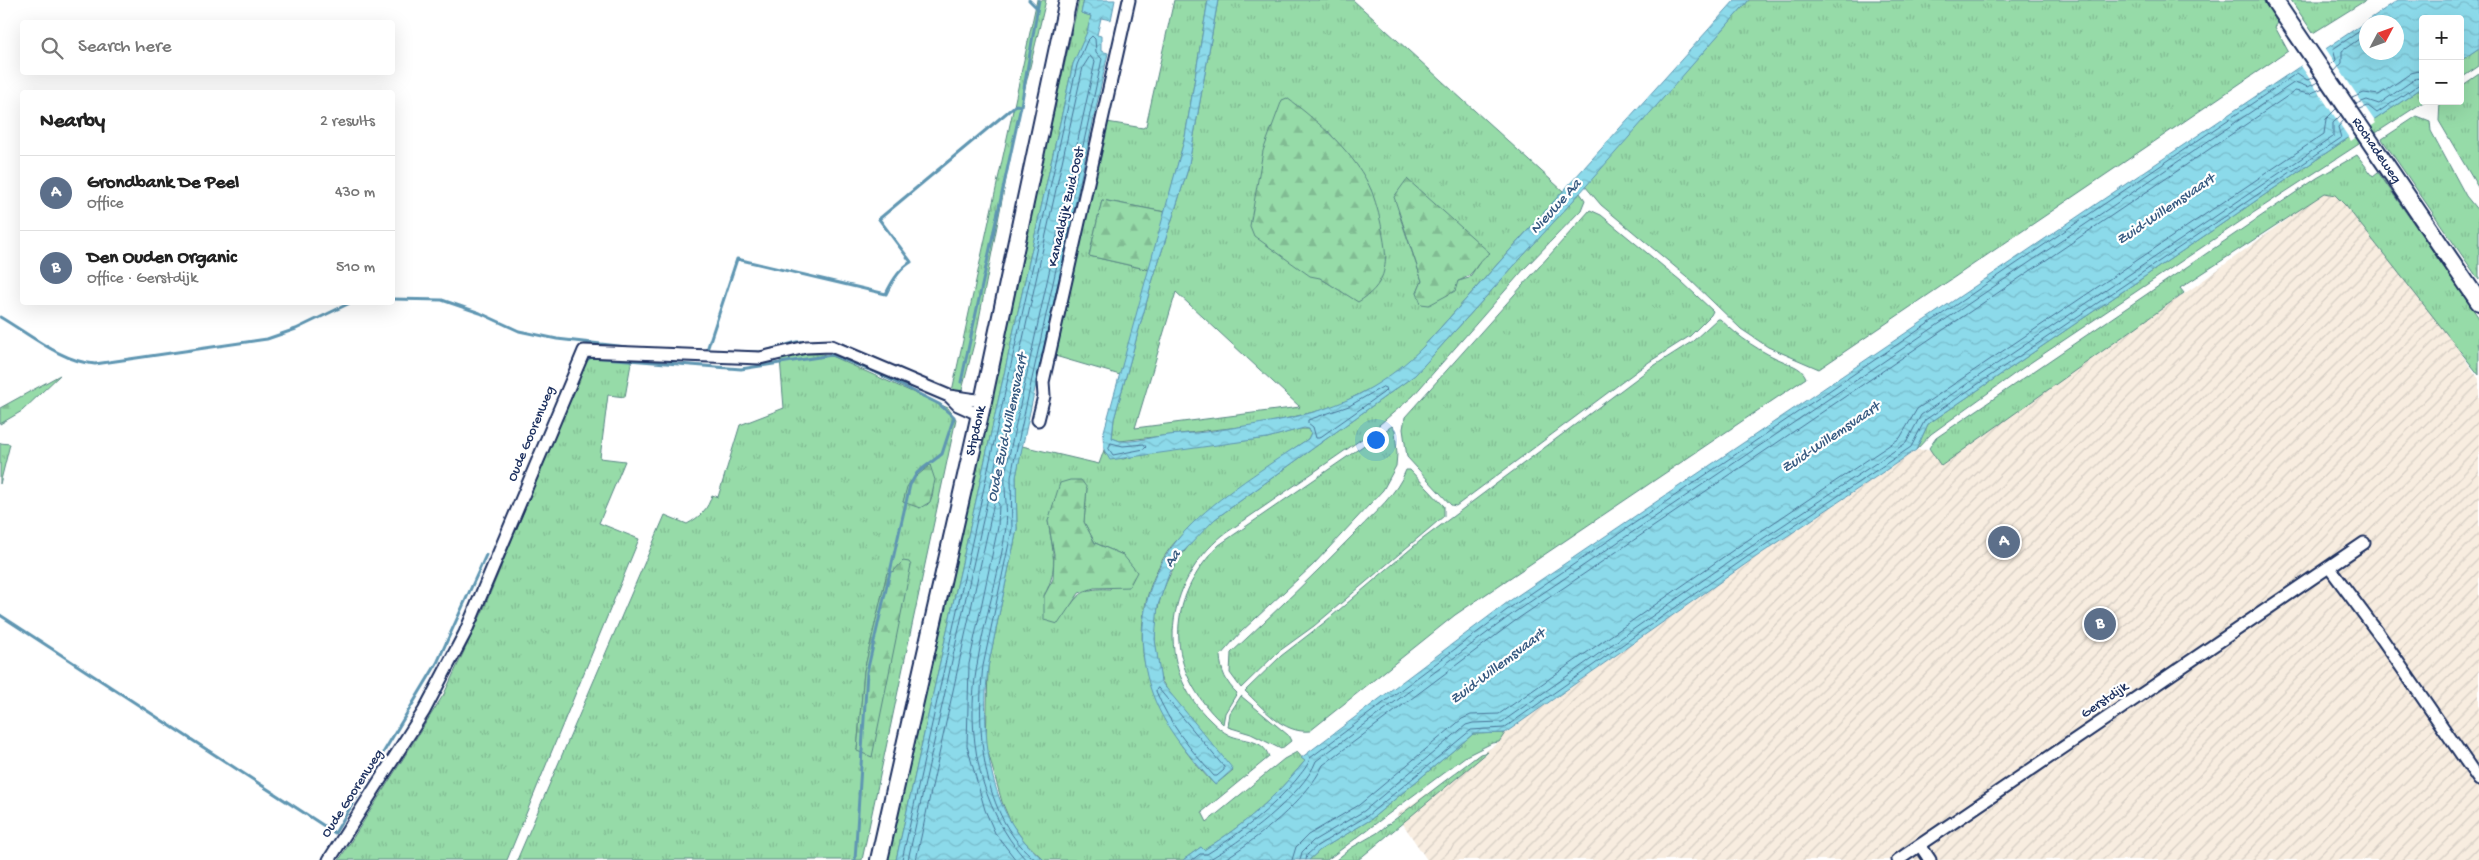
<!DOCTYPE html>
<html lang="en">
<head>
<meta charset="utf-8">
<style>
  :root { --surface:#fff; --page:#f6f6f6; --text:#222; --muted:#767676; --line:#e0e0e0; --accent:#2563eb }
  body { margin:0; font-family:"Gochi Hand",sans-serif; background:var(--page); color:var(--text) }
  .controls { position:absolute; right:15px; top:15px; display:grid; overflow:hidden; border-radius:5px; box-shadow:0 5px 20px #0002 }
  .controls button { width:45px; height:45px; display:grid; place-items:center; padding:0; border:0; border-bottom:1px solid var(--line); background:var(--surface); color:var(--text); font:25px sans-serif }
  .compass { position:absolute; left:2359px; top:15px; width:45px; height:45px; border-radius:50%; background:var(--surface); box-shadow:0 5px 20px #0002; rotate:49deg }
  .you { position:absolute; left:1375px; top:439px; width:18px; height:18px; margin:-12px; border:4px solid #fff; border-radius:50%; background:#1a73e8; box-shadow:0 0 0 8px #1a73e833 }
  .badge { display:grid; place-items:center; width:32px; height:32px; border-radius:50%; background:var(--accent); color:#fff; font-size:16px; font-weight:700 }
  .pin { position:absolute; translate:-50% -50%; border:2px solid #fff; box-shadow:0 1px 5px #0006 }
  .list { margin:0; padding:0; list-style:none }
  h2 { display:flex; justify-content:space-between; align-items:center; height:65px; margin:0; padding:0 20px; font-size:21px }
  h2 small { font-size:16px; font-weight:400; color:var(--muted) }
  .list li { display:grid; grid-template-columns:32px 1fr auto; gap:15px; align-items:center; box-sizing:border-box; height:75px; padding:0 20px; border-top:1px solid var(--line) }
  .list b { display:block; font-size:19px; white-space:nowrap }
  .list p { margin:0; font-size:16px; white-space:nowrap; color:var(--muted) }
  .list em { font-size:16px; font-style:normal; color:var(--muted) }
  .icon { flex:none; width:28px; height:28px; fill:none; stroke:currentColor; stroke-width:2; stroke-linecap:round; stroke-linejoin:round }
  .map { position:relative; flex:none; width:2479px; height:860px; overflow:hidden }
  .search { position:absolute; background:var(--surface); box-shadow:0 5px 20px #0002; left:20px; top:20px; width:375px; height:55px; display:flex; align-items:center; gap:12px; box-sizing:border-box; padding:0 18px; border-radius:5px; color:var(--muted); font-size:19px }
  .panel { position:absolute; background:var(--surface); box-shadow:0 5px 20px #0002; left:20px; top:90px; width:375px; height:215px; border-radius:5px }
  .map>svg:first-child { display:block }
</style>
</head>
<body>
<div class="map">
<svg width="2479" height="860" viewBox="0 0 2479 860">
  <defs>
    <pattern id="industrial-furrows" width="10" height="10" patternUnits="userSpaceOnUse" patternTransform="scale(1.25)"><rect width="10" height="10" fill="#f8ede0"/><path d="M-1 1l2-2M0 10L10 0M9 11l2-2" fill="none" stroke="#d4ccc3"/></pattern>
    <pattern id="grass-tufts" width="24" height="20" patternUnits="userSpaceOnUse" patternTransform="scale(1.25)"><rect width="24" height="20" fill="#96dba8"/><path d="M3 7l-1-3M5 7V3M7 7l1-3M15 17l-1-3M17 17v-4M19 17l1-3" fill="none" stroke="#81bc93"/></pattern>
    <pattern id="forest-firs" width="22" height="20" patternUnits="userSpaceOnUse" patternTransform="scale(1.25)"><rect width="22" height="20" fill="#96dba8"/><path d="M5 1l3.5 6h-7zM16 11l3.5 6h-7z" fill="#81bc93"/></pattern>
    <pattern id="water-waves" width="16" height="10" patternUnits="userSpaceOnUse" patternTransform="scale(1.25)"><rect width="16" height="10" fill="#8cdaea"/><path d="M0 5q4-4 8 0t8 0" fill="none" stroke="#78bbcb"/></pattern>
  </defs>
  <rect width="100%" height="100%" fill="#fff"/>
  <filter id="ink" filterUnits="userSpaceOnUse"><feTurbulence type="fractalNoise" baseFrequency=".02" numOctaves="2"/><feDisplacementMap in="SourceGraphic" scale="10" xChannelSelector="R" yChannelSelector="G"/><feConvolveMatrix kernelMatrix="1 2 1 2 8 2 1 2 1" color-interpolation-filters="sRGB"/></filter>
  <g filter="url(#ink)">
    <path fill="url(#industrial-furrows)" d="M2340,180L2479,379V860H1427L1397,815L1499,742L1505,733L1750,561L1916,450L1957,449L2194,287Z"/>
    <path fill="url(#grass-tufts)" stroke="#588583" fill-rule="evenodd" d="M1037,0H1046L1018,117L975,340L961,394L952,391Z
      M1079,0H1084L1081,13L1091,16L1087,33L1073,64L896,860H885Z
      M1174,0H1208L1185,137L1165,212L1102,200L1089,256L1150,270L1120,375L1055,356L1107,122L1143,128L1146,126Z
      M1218,0H1353L1563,191L1423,347L1404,366L1377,385L1334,407L1264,424L1120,441L1112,438L1114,419L1153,279L1188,169ZM1328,131L1355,164L1371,190L1358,301L1320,278ZM1398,211L1483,257L1469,278L1417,293L1422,281ZM1176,292L1300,407L1135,428Z
      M1749,0H2263L2278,23L2275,27L2288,51L1819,369L1768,347L1741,329L1686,276L1601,205L1585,186Z
      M2291,0H2366L2313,33Z
      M2479,48V66L2460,79V61Z
      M2479,74V189L2439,121L2440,101H2460V87Z
      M2423,87V101H2425L2253,213L2024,367L1931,434L1916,450L1928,424Z
      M2417,116L2430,121L2431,131L2466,196L2479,212V280L2382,139Z
      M2357,155L2373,176L2378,172L2479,318V375L2346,206L2335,195L2325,193L2180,288L2184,293L1941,466L1929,448L1936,438L2317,178Z
      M1580,193L1585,200L1581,210L1525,268L1413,396L1366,436L1223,535C1165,582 1153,667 1211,721C1216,726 1223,732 1229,735C1244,742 1263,738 1269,757L1202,812L1207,822L1284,759L1297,752L1305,761C1271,801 1248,822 1204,850L1201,847L1183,860H1044L1024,841L1011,823L1002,802L986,745L988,667L1017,529L1016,477L1022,446L1099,464L1104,450L1105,454L1123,459L1147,453L1267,438L1299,429H1309L1311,433L1308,439C1277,459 1249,483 1221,506C1206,517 1188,528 1176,541C1163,555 1155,573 1149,591C1126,665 1164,733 1215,785L1233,770C1210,742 1181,714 1163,683C1159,677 1159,668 1158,661C1146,605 1173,555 1215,519L1415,375ZM1087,488L1084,522L1095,543L1123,555L1110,589C1091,588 1081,590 1071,605L1044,596C1059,568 1053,552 1048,521Z
      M1590,210L1601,215L1681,281L1713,311L1711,315L1690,336L1649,362L1456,506L1451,505L1407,457L1403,429L1405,417Z
      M1717,319H1720C1740,338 1760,352 1785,362C1794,366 1803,369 1806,378L1455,615L1310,731C1283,734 1263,708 1245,691L1281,656L1325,622L1420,541L1652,367L1693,341Z
      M803,354H821L831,356L948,408L956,419L862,860H517L665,515L687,524C700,517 708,509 712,495L718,497L740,425L784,408L780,358ZM930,465C932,478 937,495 927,505L903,502C908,485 918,476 930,465ZM903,561L857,750L864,671L887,573L894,571Z
      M588,355L632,358L625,397L608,395L600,458L625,461L599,523L639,539L507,860H339L444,694L482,613Z
      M1392,426L1395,430L1397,454L1396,466L1383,490L1313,565L1241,632L1220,656C1221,671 1226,683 1237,693L1225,713L1223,724C1165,670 1164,601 1219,545Z
      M0,443L10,444L0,484Z
      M1406,470H1410L1444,506V516L1314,626L1278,652L1241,688L1230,673L1231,653C1274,613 1317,572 1358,530C1375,512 1397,494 1406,470Z
      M1241,696L1288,735L1291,741L1281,749L1251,734L1228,727L1230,713Z
      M1505,733L1499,742L1492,743L1466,756L1327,860H1309L1320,850L1370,820L1473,734Z
      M1488,752L1358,860H1336L1351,848L1377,833L1480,754Z"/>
    <path fill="url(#forest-firs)" stroke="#588583" d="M1287,98C1318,121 1357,155 1372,192C1377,206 1381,221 1383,236C1389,266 1385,286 1358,302L1320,278L1310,276L1254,236L1250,226L1263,151L1282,100Z
      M1407,179L1490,253C1475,262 1476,276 1458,281L1455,291L1429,305L1421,304L1417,293L1422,281L1394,197Z
      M1102,200L1165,212L1150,270L1089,256Z
      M60,375L22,411L0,424V408Z
      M930,465L935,480L930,502L920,508L903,502L907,487L911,481Z
      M1070,480H1081L1087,488L1084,522L1095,543L1123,555L1137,572L1129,587L1094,588L1079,593L1058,624L1044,620V596L1053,579L1054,554L1048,521L1060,483Z
      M903,561L909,562L911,565L872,757L857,751L864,671L887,573L894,571Z"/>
    <path fill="url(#water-waves)" stroke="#5f96b2" fill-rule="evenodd" d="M1084,0H1115L1111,20L1101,18L1097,35L1101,36V51L1108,53L1019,462L1016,477L1017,529L988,667C981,734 986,815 1044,860H896L1073,64L1087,32L1091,16L1081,13Z
      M1208,0H1218L1188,169L1153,279L1114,419L1112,438L1120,441C1129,442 1141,440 1150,438C1168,434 1187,434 1206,432C1295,418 1355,414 1423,347L1735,0H1749L1580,193L1415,375L1215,519L1181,554L1169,574L1158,605L1155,639L1161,682L1233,769L1215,785C1197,764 1177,743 1164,719C1129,657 1137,581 1186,530C1217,497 1270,464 1308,439L1311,433L1309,429L1304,428L1267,438L1110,460L1104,450L1103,435L1185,137Z
      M2398,0H2479V48L2460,61V19H2423V87L1928,424L1916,450L1750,561L1505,733L1473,734L1370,820L1320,850L1309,860H1183L1201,847L1204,850C1248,822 1271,801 1305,761L1301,758L1508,602ZM2366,22H2396V52H2366ZM2329,55L2332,60L2308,76L2305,71ZM2367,111L2370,116L2346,132L2343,127Z"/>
    <path fill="#fff" d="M2324,46L2376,123L2351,141L2299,63Z"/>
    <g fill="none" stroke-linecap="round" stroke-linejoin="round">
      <path stroke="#487396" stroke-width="1" d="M2330,66L2336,60L2333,49L2366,27
        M2334,72L2342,63V51L2366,34
        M2352,98L2364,93L2379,95L2411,73L2423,70
        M2356,104L2367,100L2379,104L2415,79L2423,77
        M2360,109L2368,106L2377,113L2418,85L2423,84
        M1383,387L1387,389L1383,393L1319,438H1316L1313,427L1308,423V420L1349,406Z
        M1111,443L1123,446L1144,444L1146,447L1144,449L1113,455L1109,449Z
        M1158,688L1224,767V770L1217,776H1214C1191,750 1169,724 1156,691Z
        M902,860L1077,65L1087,41L1092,36L1095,39L1096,52L1102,59L1014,461L1011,477L1012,529L983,666C976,728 981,818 1036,860
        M908,860L1083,67L1090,56L1095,62L1005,474C1004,492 1008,510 1006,527C1000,573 984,619 977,665C965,733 979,808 1026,860
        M916,860L994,503L996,501L999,504L998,527L969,664L967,746L985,810L995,833L1016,860
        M1192,860L1200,854H1207C1241,833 1270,810 1296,780C1302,772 1308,766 1310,758L1511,607L2297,73L2307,80L2315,77
        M1208,860C1240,843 1304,794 1316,761L1515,612L2295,82L2308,87L2318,82
        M1223,860C1256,840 1307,800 1323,765L1519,618L2295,91L2309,94L2323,88
        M1292,860L1296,847L1308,835L1359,805L1462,719L1471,715L1499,714L1739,546L1900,438L1917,409L2324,134L2326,119L2336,109
        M1300,860L1302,852L1313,841L1364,811L1466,725L1473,723L1502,722L1743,552L1906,443L1921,415L2333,137V123L2341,115
        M1306,860L1307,855L1317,846L1367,816L1471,730L1504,728L1747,557L1911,447L1925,420L2341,138L2338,127L2344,120"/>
      <path stroke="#5f96b2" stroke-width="3" d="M1029,0L1037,8
        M392,299L442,300L480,313L519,331L557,339L627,347
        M0,317C29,334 62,362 95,364L267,339L296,329L352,302
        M748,352H762L797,342L825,341
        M706,353L737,259L886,294C892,281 899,269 911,262L879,219L1016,105L1021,106L1039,0
        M585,361L591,357L741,369L832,355L875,372L939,404L954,417L942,454L917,473L910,485L867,672L855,860
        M961,382L1021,106
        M0,615L335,833L437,663L486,555
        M348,840L353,832"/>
      <defs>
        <path id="minor" d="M949,396L958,405L980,415
          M1038,420L1044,396L1043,382L1129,0
          M2329,567L2378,633L2479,780
          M1920,845L1930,860
          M329,860L424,711L465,633L584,351L760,358L806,347L831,346L949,396L983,401
          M1898,860L2364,543"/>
        <g id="secondary">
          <path id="s1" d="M2274,0L2479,302"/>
          <path id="s2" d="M879,860L983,401L1068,0"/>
        </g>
      </defs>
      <use href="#minor" stroke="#1b2f5e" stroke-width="15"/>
      <use href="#secondary" stroke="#1b2f5e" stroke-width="20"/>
      <use href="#minor" stroke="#fff" stroke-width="11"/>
      <use href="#secondary" stroke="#fff" stroke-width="16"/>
    </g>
  </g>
  <g text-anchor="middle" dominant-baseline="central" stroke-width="4.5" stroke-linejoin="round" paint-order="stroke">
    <g font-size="14" fill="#1b2f5e" stroke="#fff">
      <text stroke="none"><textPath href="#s1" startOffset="182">Rochadeweg</textPath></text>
      <text transform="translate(1067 207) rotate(-77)">Kanaaldijk Zuid Oost</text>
      <text stroke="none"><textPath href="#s2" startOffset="440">Stipdonk</textPath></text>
      <text transform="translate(532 434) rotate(-67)">Oude Goorenweg</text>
      <text transform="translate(2105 701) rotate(-34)">Gerstdijk</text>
      <text transform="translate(353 794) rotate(-57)">Oude Goorenweg</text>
    </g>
    <g font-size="15" font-style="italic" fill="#375a81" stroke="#fff">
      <text transform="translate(1556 207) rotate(-48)">Nieuwe Aa</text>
      <text transform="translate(2166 210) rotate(-34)">Zuid-Willemsvaart</text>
      <text transform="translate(1008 428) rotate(-78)">Oude Zuid-Willemsvaart</text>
      <text transform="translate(1831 438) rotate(-34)">Zuid-Willemsvaart</text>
      <text transform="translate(1173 559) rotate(-57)">Aa</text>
      <text transform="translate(1498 667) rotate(-37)">Zuid-Willemsvaart</text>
    </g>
  </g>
</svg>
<div class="controls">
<button>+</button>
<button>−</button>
</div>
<svg class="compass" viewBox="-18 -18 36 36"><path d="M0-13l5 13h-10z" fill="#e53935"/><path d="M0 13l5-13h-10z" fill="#767676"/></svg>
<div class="you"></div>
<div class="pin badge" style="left:2004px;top:542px;background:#5c6f8a">A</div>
<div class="pin badge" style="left:2100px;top:624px;background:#5c6f8a">B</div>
<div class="search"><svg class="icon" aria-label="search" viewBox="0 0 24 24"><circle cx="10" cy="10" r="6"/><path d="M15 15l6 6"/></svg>Search here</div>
<section class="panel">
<h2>Nearby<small>2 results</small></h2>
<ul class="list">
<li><span class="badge" style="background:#5c6f8a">A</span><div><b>Grondbank De Peel</b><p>Office</p></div><em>430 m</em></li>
<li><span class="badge" style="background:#5c6f8a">B</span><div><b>Den Ouden Organic</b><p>Office · Gerstdijk</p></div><em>510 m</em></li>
</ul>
</section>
</div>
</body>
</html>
